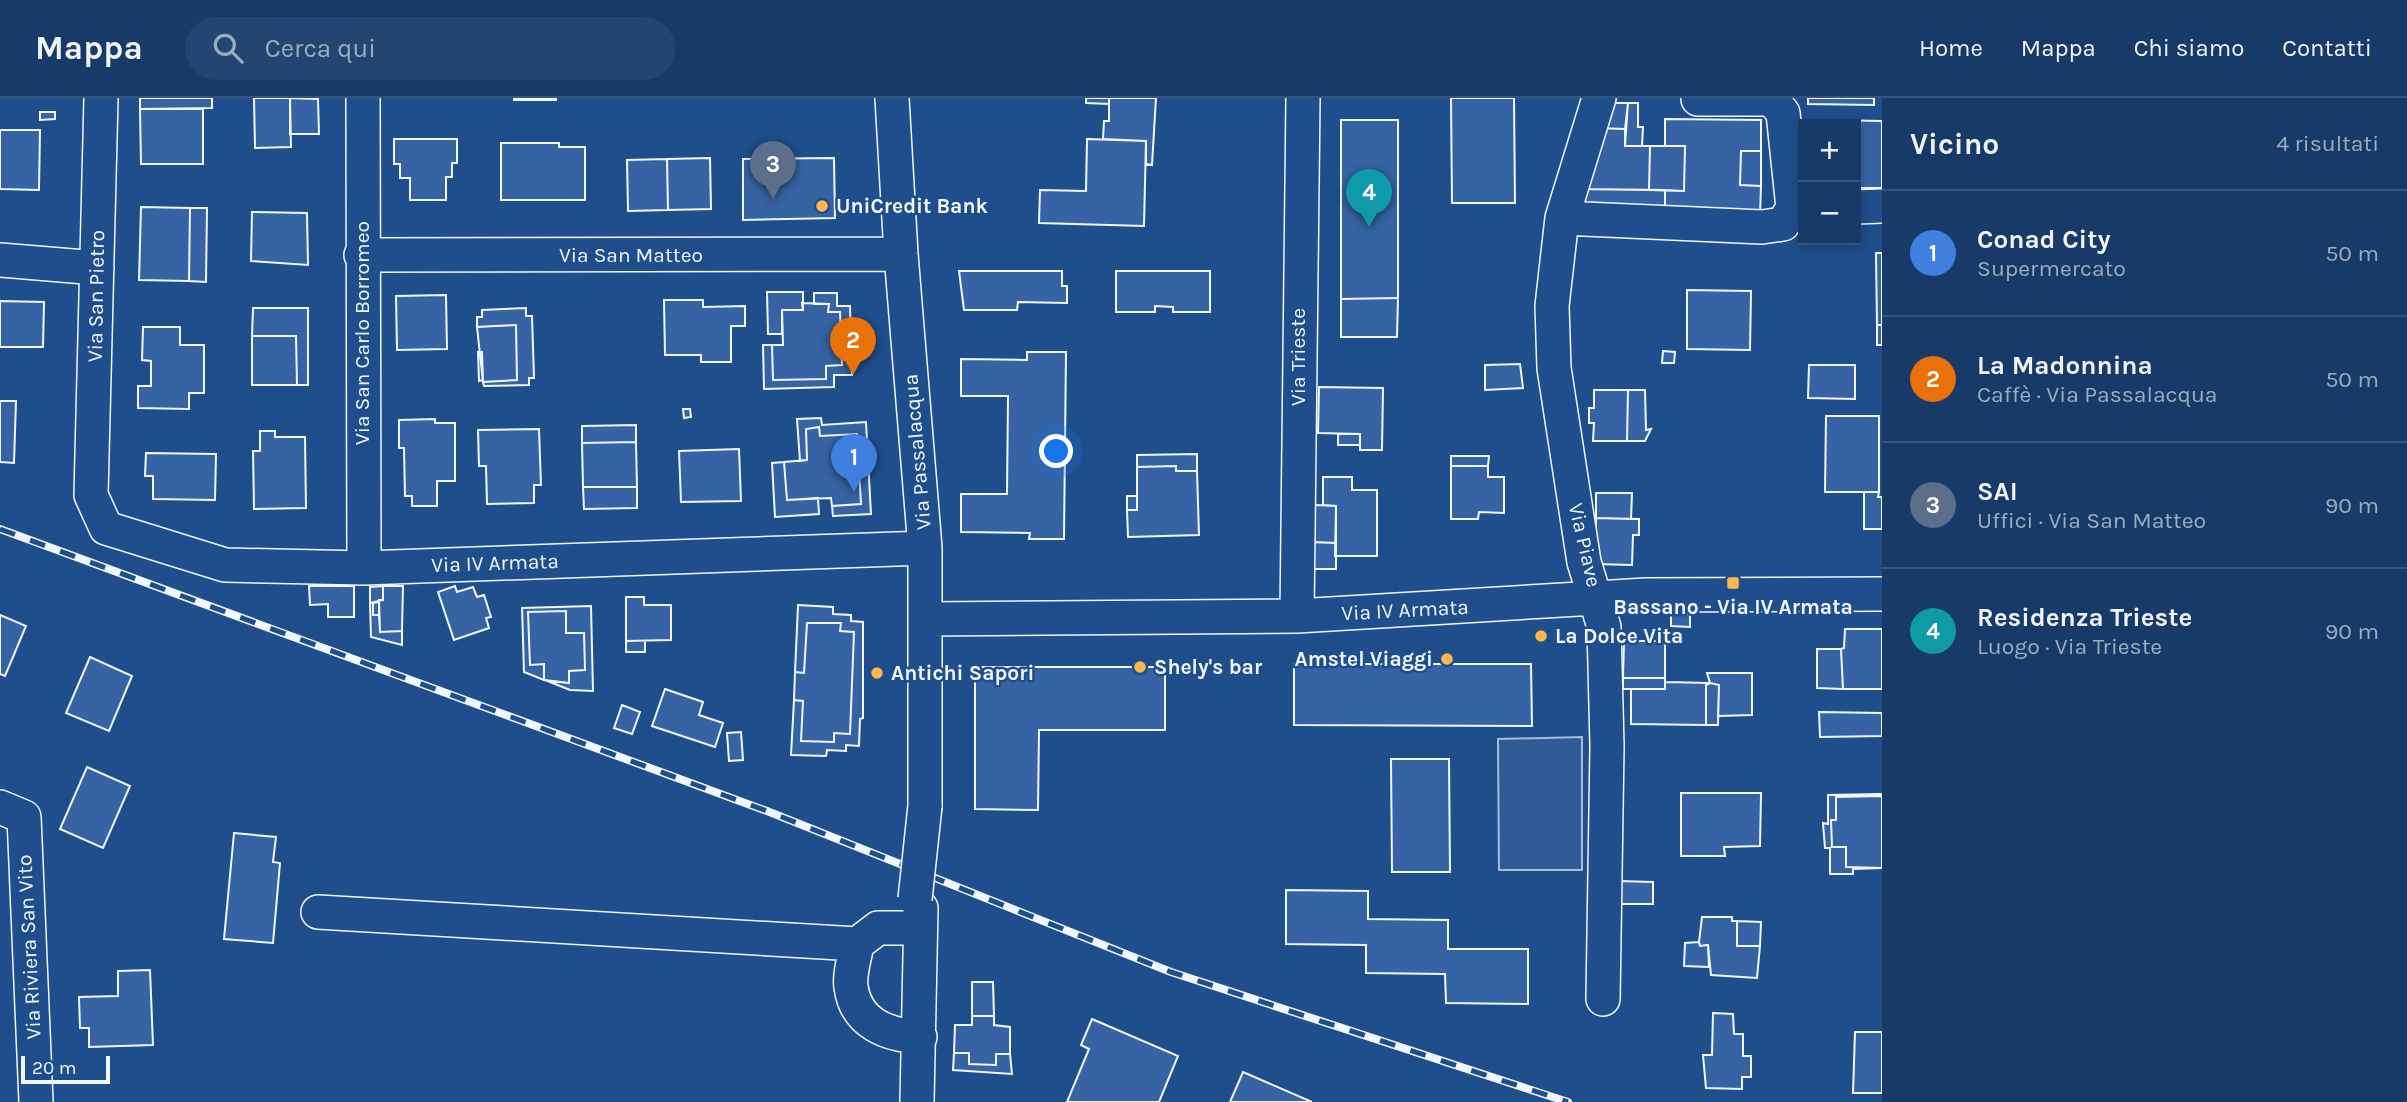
<!DOCTYPE html>
<html lang="it">
<head>
<meta charset="utf-8">
<style>
  :root { --surface:#173a69; --page:#244571; --text:#f1f3f6; --muted:#9eadc0; --line:#36547d; --accent:#ffb74d }
  body { margin:0; font-family:Karla,sans-serif; background:var(--page); color:var(--text) }
  .controls { position:absolute; right:21px; top:21px; display:grid; overflow:hidden; border-radius:0px; box-shadow:0 4px 10px #0003 }
  .controls button { width:63px; height:63px; display:grid; place-items:center; padding:0; border:0; border-bottom:2px solid var(--line); background:var(--surface); color:var(--text); font:35px sans-serif }
  .scale { position:absolute; left:21px; bottom:18px; width:89px; box-sizing:border-box; padding-left:7px; border:4px solid #f2f6ff; border-top:0; font-size:19px; line-height:24px; white-space:nowrap; color:#f2f6ff; -webkit-text-stroke:5px #1f4e8c; paint-order:stroke }
  .you { position:absolute; left:1057px; top:354px; width:24px; height:24px; margin:-18px; border:5px solid #fff; border-radius:50%; background:#1a73e8; box-shadow:0 0 0 10px #1a73e833 }
  .badge { display:grid; place-items:center; width:46px; height:46px; border-radius:50%; background:var(--accent); color:#fff; font-size:23px; font-weight:700 }
  .pin { position:absolute; translate:-50% -58px; filter:drop-shadow(0 2px 4px #0008) }
  .pin::after { content:''; position:absolute; top:37px; width:24px; height:21px; background:inherit; clip-path:polygon(0 0,100% 0,50% 100%) }
  .list { margin:0; padding:0; list-style:none }
  h2 { display:flex; justify-content:space-between; align-items:center; height:91px; margin:0; padding:0 28px; font-size:30px }
  h2 small { font-size:23px; font-weight:400; color:var(--muted) }
  .list li { display:grid; grid-template-columns:46px 1fr auto; gap:21px; align-items:center; box-sizing:border-box; height:126px; padding:0 28px; border-top:2px solid var(--line) }
  .list b { display:block; font-size:26px; white-space:nowrap }
  .list p { margin:0; font-size:23px; white-space:nowrap; color:var(--muted) }
  .list em { font-size:23px; font-style:normal; color:var(--muted) }
  .icon { flex:none; width:38px; height:38px; fill:none; stroke:currentColor; stroke-width:2; stroke-linecap:round; stroke-linejoin:round }
  .map { position:relative; flex:none; width:1882px; height:1004px; overflow:hidden }
  header { display:flex; align-items:center; gap:42px; box-sizing:border-box; height:98px; padding:0 35px; background:var(--surface); border-bottom:2px solid var(--line) }
  header strong { font-size:33px }
  nav { display:flex; gap:38px; margin-inline-start:auto; font-size:24px }
  .search { width:490px; height:63px; background:var(--page); display:flex; align-items:center; gap:18px; box-sizing:border-box; padding:0 24px; border-radius:38px; color:var(--muted); font-size:26px }
  main { display:flex }
  aside { flex:1; background:var(--surface) }
  .map>svg:first-child { display:block }
</style>
</head>
<body>
<header>
<strong>Mappa</strong>
<div class="search"><svg class="icon" aria-label="search" viewBox="0 0 24 24"><circle cx="10" cy="10" r="6"/><path d="M15 15l6 6"/></svg>Cerca qui</div>
<nav><a>Home</a><a>Mappa</a><a>Chi siamo</a><a>Contatti</a></nav>
</header>
<main>
<div class="map">
<svg width="1882" height="1004" viewBox="0 0 1882 1004">
  <rect width="100%" height="100%" fill="#1f4e8c"/>
  <path fill="#305b95" stroke="#a8bbd7" stroke-width="2" d="M1582,639V772H1499L1498,641Z"/>
  <path fill="#3563a3" stroke="#f2f6ff" stroke-width="2" d="M140,0H212V10L140,11Z
    M254,0H290L291,49L255,50Z
    M290,0L318,1L319,36H290Z
    M514,0H556V2H514Z
    M1086,0H1109V6L1086,5Z
    M1109,0H1156L1152,67L1146,66V43L1103,41L1104,23H1109Z
    M1451,0H1514L1515,105H1452Z
    M1808,0H1874V7L1808,6Z
    M1601,5H1628L1625,31L1594,30Z
    M1628,5H1638V29H1643L1642,48H1625Z
    M140,11H203V66H141Z
    M40,14H55V21L40,22Z
    M1665,21L1761,22V53H1741L1740,87L1761,88L1760,117L1665,116V92L1684,93L1685,48H1665Z
    M1341,22H1398V200L1341,201Z
    M1832,22L1882,23V90H1856V26H1832Z
    M1594,30L1625,31V48H1650L1649,92L1578,91Z
    M0,32H40L39,92L0,91Z
    M394,41H457V65H452V79H446V102H410V80H400V66H394Z
    M1087,41L1146,43L1144,128L1039,125L1040,92L1086,93Z
    M501,45H559V49H585V102H501Z
    M1650,48H1685L1684,93L1649,92Z
    M1741,53H1761V88L1740,87Z
    M710,60L711,111L668,112L667,61Z
    M834,60L835,120L743,122V61Z
    M667,61L668,112L628,113L627,62Z
    M1578,91L1665,92V116L1572,115Z
    M141,109L190,110L189,183L139,182Z
    M190,110H207L206,184L189,183Z
    M252,114L307,115L308,167L251,163Z
    M1876,155H1882V227H1877Z
    M959,173H1062V188H1067V205L1018,204L1017,212H964Z
    M1116,173H1210V214H1173V209L1155,208V214H1116Z
    M1687,192L1751,193L1750,252L1687,251Z
    M767,194H803V212H782V236H768Z
    M814,195H837V208H850L852,277H834V289L764,291L763,247H772L773,282L826,281V268L842,267L840,214H828L829,206H814Z
    M446,197L447,251L397,252L396,198Z
    M1398,200L1397,239H1341V201Z
    M664,202H703V209L745,208V228H731V264H701V257H665Z
    M0,203L44,204L43,249H0Z
    M802,205L829,206L828,214H840L842,267L826,268V281L773,282L772,247H783L782,212H803Z
    M253,210H308V287H297L296,238H252Z
    M526,210V218H532L534,280H529V287L484,288L483,284L517,282L516,227L477,229V219H482V212Z
    M516,227L517,282L483,284L477,229Z
    M1877,227H1882V247H1877Z
    M143,229H180V247H204V295H189V311L138,310V288H151V263L142,262Z
    M252,238H296L297,287H252Z
    M1663,253L1675,254L1674,265H1662Z
    M478,254H482L483,282L479,283Z
    M1027,254H1066L1064,441H1029L1030,435L961,434V396H1007L1008,298H961V261L1027,262Z
    M1520,266L1523,290L1485,292V267Z
    M1809,267H1855V301L1808,300Z
    M1319,289L1383,290L1382,352H1360V336L1318,335Z
    M1594,292H1628L1627,343H1593L1594,325H1589V310H1594Z
    M1628,292H1645L1646,332L1651,331L1645,343H1627Z
    M0,303H16L14,365L0,364Z
    M683,311H690L691,319L684,320Z
    M1826,318H1879V394H1825Z
    M821,320L822,327L866,324L871,416L833,418L832,408L861,406L857,336L820,338L819,329L806,331L807,362L800,363L797,321Z
    M435,321V325H455V383H437V408H412V398H405L404,350H399V322Z
    M636,327V344L582,345V328Z
    M819,329L820,338L857,336L861,406L832,408L831,400L787,402L784,364L807,362L806,331Z
    M539,331L541,387H534V405L487,406L486,368H479L478,332Z
    M260,333H275V339H305L306,410L254,411L253,353H260Z
    M1338,336H1360V347H1338Z
    M636,344L637,389H583L582,345Z
    M739,351L741,403L681,404L679,353Z
    M146,355L216,356L215,402L153,401V378H145Z
    M1197,356V373H1176V368L1137,369V357Z
    M1451,358H1489L1488,368H1451Z
    M784,364L787,402L818,400L819,416L775,419L772,365Z
    M1176,368V373H1197L1199,437L1128,439L1127,412H1137V369Z
    M1451,368H1488V379H1504V415L1479,414L1478,421H1451Z
    M1323,379H1352V392H1377V458H1335L1336,408L1323,407Z
    M583,389H637V410L584,411Z
    M1864,394H1879L1878,399H1882V431H1864Z
    M1596,395H1632L1631,421L1596,420Z
    M1127,398H1137V412H1127Z
    M1315,407L1336,408V445L1315,444Z
    M1596,420L1639,421V437H1633L1632,467L1595,466Z
    M1309,444L1336,445V471H1309Z
    M309,488H354V519H328V506L310,507Z
    M383,488V502L370,505V489Z
    M383,488H403L402,533L380,534L379,502H383Z
    M455,488L457,494L473,489L477,499L484,497L491,519L486,520L489,530L454,542L438,494Z
    M626,499H644V507H671V542L626,543Z
    M379,504V517H373V505Z
    M370,505H373V517H379L380,534L402,533V547L371,539Z
    M798,507L833,509V516L851,517V523L863,524V620L860,621L859,648L846,647V653L827,652L826,658L791,657L794,602L803,603L801,643L834,644V635L850,636L854,534L840,533L841,525H807L804,575L795,574Z
    M591,508L593,593L570,592L545,582L569,585V573L585,572L584,535H566V513L528,514L530,567L544,566V582L524,574L522,510Z
    M566,513V535H584L585,572L569,573V585L544,582V566L530,567L528,514Z
    M1671,516H1690V529L1671,528Z
    M0,517L26,528L5,578L0,576Z
    M807,525H841L840,533L854,534L850,636L834,635V644L801,643L803,603L794,602L795,574L804,575Z
    M1845,531H1882V591H1843L1841,551L1844,550Z
    M626,543H645V554H626Z
    M1624,543H1665V580H1623Z
    M1817,551H1841L1843,591L1817,590Z
    M90,559L132,578L109,633L66,615Z
    M1294,566H1531L1532,628L1294,627Z
    M975,569H1165V632H1039L1038,712L975,711Z
    M1707,575H1752V617L1718,618L1719,587L1710,585Z
    M1623,580H1665V591H1623Z
    M1665,584L1710,585L1706,587V627L1631,626V591H1665Z
    M1710,585L1719,587L1718,627H1706V587Z
    M665,591L703,604L699,617L723,625L715,649L652,628Z
    M622,607L640,614L632,636L614,630Z
    M1819,614L1882,615V638L1820,639Z
    M741,634L743,662L729,663L727,635Z
    M1391,661H1449L1450,774H1392Z
    M87,669L130,688L103,750L60,731Z
    M1681,695H1761L1760,748L1724,749L1725,758H1681Z
    M1882,696L1836,699V722H1831L1832,749H1846V769L1882,770L1853,771V776H1830V750H1825L1823,725L1828,726V697Z
    M1882,698V770L1846,769V749H1832L1831,722H1836V699Z
    M234,735L276,739L273,764L280,765L273,845L224,841Z
    M1618,783L1653,784V806H1619Z
    M1286,792L1368,793V821L1448,822V851H1528V906L1446,905L1445,876L1366,875V847L1286,846Z
    M1702,819H1732V823H1737V848H1760L1757,880L1711,877L1708,847L1700,848L1699,844Z
    M1737,823L1761,824L1760,848H1737Z
    M1699,844L1700,848L1708,847L1709,869L1684,868L1685,845Z
    M150,872L153,947L89,949V930H80L79,899L118,898V873Z
    M972,884H993L994,918H972Z
    M1713,915L1733,916L1734,936H1743V958H1751V979H1742V991L1706,990L1703,957H1712Z
    M972,918H994V927L1010,929V956H996V967L969,966V955H954L955,927H972Z
    M1092,921L1178,958L1159,1004H1067L1089,951L1081,947Z
    M1855,934H1882V995H1853Z
    M954,955H969V966L996,967V956H1010L1012,976L953,972Z
    M1243,974L1312,1004H1230Z"/>
  <g fill="none" stroke-linecap="round" stroke-linejoin="round">
    <defs>
      <path id="minor" d="M101,0L91,397L106,430L225,467L364,470L925,450
        M363,0L364,470
        M892,0L901,156L925,450V708
        M1599,0L1562,120L1552,208L1554,270L1584,464L1604,529L1607,648L1603,901
        M1698,1H1772L1783,15L1793,110
        M1856,109L1882,108
        M1562,120L1762,129L1783,126L1793,110H1803
        M361,157L901,156
        M0,162L97,170
        M1297,518L1303,0
        M927,521L1297,518L1646,497L1882,496
        M0,709L24,719L36,1004
        M318,814L857,846
        M920,939C888,937 856,926 851,889C849,876 855,859 857,846L878,830H920
        M917,1004L921,810"/>
    </defs>
    <use href="#minor" stroke="#f2f6ff" stroke-width="36"/>
    <use href="#minor" stroke="#1f4e8c" stroke-width="33"/>
    <defs>
      <path id="rail" d="M0,431L767,713L1171,874L1568,1004"/>
    </defs>
    <use href="#rail" stroke="#f2f6ff" stroke-width="8"/>
    <use href="#rail" stroke="#1f4e8c" stroke-width="5" stroke-dasharray="16" stroke-linecap="butt"/>
    <defs>
      <path id="minor-bridge" d="M915,801L925,708"/>
    </defs>
    <use href="#minor-bridge" stroke="#f2f6ff" stroke-width="36" stroke-linecap="butt"/>
    <use href="#minor-bridge" stroke="#1f4e8c" stroke-width="33"/>
  </g>
  <g fill="#ffb74d" stroke="#1f4e8c" stroke-width="2.5">
    <circle cx="822" cy="108" r="7"/>
    <rect x="1726" y="478" width="14" height="14" rx="3.5"/>
    <circle cx="1541" cy="538" r="7"/>
    <circle cx="1447" cy="561" r="7"/>
    <circle cx="1140" cy="569" r="7"/>
    <circle cx="877" cy="575" r="7"/>
  </g>
  <g text-anchor="middle" dominant-baseline="central" stroke-width="5" stroke-linejoin="round" paint-order="stroke">
    <g font-size="21" font-weight="bold" fill="#f2f6ff" stroke="#1f4e8c" text-anchor="start">
      <text x="836" y="108">UniCredit Bank</text>
      <text x="1733" y="509" text-anchor="middle">Bassano - Via IV Armata</text>
      <text x="1555" y="538">La Dolce Vita</text>
      <text x="1433" y="561" text-anchor="end">Amstel Viaggi</text>
      <text x="1154" y="569">Shely's bar</text>
      <text x="891" y="575">Antichi Sapori</text>
    </g>
    <g font-size="21" fill="#f2f6ff" stroke="#1f4e8c">
      <text x="631" y="157">Via San Matteo</text>
      <text transform="translate(96 198) rotate(-89)">Via San Pietro</text>
      <text transform="translate(362 235) rotate(-90)">Via San Carlo Borromeo</text>
      <text transform="translate(1298 259) rotate(-90)">Via Trieste</text>
      <text transform="translate(917 354) rotate(-95)">Via Passalacqua</text>
      <text transform="translate(1585 447) rotate(77)">Via Piave</text>
      <text transform="translate(495 465) rotate(-2)">Via IV Armata</text>
      <text transform="translate(1405 512) rotate(-3)">Via IV Armata</text>
      <text transform="translate(29 849) rotate(-93)">Via Riviera San Vito</text>
    </g>
  </g>
</svg>
<div class="controls">
<button>+</button>
<button>−</button>
</div>
<div class="scale">20 m</div>
<div class="you"></div>
<div class="pin badge" style="left:854px;top:394px;background:#3f7fe0">1</div>
<div class="pin badge" style="left:853px;top:277px;background:#e8710a">2</div>
<div class="pin badge" style="left:773px;top:101px;background:#5c6f8a">3</div>
<div class="pin badge" style="left:1369px;top:129px;background:#0f9aa8">4</div>
</div>
<aside>
<h2>Vicino<small>4 risultati</small></h2>
<ul class="list">
<li><span class="badge" style="background:#3f7fe0">1</span><div><b>Conad City</b><p>Supermercato</p></div><em>50 m</em></li>
<li><span class="badge" style="background:#e8710a">2</span><div><b>La Madonnina</b><p>Caffè · Via Passalacqua</p></div><em>50 m</em></li>
<li><span class="badge" style="background:#5c6f8a">3</span><div><b>SAI</b><p>Uffici · Via San Matteo</p></div><em>90 m</em></li>
<li><span class="badge" style="background:#0f9aa8">4</span><div><b>Residenza Trieste</b><p>Luogo · Via Trieste</p></div><em>90 m</em></li>
</ul>
</aside>
</main>
</body>
</html>
